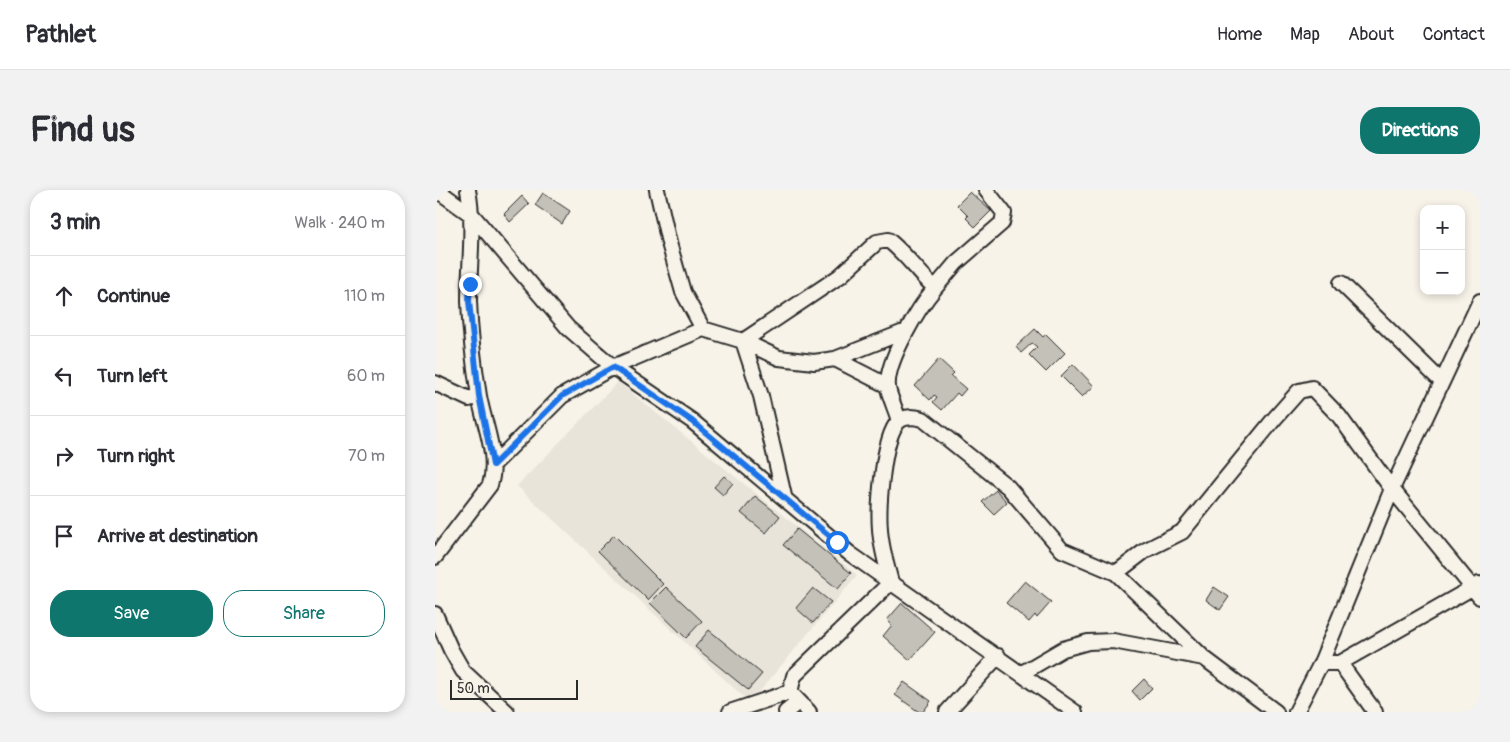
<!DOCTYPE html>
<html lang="en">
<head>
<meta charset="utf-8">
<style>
  :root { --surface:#fff; --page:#f2f2f3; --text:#2b2b33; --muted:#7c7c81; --line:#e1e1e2; --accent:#0f766e }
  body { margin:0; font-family:Pangolin,sans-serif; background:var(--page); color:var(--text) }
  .controls { position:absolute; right:15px; top:15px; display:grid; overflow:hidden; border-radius:10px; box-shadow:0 2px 8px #0003 }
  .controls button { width:45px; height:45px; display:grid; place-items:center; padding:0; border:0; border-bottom:1px solid var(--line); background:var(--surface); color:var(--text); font:25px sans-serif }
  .scale { position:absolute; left:15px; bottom:12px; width:128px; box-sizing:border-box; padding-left:5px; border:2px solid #2b2b2b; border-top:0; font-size:14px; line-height:18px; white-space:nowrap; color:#2b2b2b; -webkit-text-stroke:4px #f7f3e8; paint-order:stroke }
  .stop { position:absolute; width:15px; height:15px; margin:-11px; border:4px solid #1a73e8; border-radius:50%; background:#fff }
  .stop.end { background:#1a73e8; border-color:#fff; box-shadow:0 1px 5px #0008 }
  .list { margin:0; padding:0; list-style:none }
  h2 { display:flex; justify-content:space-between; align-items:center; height:65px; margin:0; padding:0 20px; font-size:21px }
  h2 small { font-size:16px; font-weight:400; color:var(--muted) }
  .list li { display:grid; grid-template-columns:32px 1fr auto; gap:15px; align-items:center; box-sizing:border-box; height:80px; padding:0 20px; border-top:1px solid var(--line) }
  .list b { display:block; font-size:19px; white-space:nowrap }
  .list em { font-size:16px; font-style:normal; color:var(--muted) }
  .actions { display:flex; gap:10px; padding:15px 20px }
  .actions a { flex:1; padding:11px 0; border:1px solid var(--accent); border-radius:20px; text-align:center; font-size:18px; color:var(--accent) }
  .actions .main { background:var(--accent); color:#fff }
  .icon { flex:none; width:28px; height:28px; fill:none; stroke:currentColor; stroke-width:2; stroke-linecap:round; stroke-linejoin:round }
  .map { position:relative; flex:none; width:1045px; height:522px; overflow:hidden; border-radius:20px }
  header { display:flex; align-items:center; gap:30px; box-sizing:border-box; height:70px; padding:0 25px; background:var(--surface); border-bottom:1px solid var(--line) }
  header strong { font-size:24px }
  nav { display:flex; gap:28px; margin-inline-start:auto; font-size:18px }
  .intro { display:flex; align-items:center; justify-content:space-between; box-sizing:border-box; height:120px; padding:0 30px }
  h1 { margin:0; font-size:35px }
  .button { padding:12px 22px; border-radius:20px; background:var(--accent); color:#fff; font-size:18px; font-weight:700 }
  main { display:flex; gap:30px; padding:0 30px }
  aside { flex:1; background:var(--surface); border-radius:20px; box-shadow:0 2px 8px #0003 }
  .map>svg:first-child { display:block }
</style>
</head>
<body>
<header>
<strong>Pathlet</strong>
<nav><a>Home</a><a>Map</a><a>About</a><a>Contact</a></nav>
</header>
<div class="intro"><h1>Find us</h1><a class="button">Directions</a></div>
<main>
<aside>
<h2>3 min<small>Walk · 240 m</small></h2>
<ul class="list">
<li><svg class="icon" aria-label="ahead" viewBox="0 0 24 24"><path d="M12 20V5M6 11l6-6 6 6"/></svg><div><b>Continue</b></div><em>110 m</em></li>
<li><svg class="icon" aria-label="left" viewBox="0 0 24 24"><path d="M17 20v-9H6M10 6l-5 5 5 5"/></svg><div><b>Turn left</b></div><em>60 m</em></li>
<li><svg class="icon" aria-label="right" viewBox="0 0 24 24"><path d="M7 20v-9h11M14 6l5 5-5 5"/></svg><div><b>Turn right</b></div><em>70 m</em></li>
<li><svg class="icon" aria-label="arrive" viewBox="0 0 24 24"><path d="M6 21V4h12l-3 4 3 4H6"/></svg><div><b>Arrive at destination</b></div></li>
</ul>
<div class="actions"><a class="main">Save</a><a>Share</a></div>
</aside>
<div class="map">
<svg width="1045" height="522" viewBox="0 0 1045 522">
  <rect width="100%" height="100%" fill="#f7f3e8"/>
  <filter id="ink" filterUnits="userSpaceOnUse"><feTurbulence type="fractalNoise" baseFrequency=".02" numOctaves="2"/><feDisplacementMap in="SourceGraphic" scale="10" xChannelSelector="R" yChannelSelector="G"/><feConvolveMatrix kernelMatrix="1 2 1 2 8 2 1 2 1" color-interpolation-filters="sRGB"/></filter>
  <g filter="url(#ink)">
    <path fill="#e8e4da" d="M183,192L422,385L315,513L82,296Z"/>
    <path fill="#c4c1b9" stroke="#2b2b2b" d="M535,2L556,21L540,37L531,28L533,26L522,15Z
      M108,3L135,21L127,34L100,15Z
      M87,6L94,14L75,32L69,24Z
      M600,139L608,147L611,144L630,163L611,182L594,165L602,157L597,153L586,163L581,157Z
      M504,169L519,183L516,186L531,199L525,206L522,203L507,220L498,212L502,207L499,205L495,210L480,196Z
      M638,174L659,196L647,207L626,186Z
      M289,286L298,293L288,305L279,297Z
      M561,300L572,312L559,324L547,312Z
      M320,306L345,326L331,343L306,323Z
      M362,339L416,383L403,399L348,355Z
      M179,345L228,394L213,410L163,361Z
      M590,391L616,412L602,428L600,425L594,432L571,413Z
      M231,397L267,431L251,448L215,413Z
      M779,397L794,407L785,420L771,410Z
      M378,398L396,412L378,433L361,418Z
      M467,413L500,442L475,470L448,446L457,435L452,430Z
      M274,440L327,484L313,500L260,457Z
      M709,489L717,498L705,510L697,501Z
      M469,492L496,511L488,522H484L460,505Z"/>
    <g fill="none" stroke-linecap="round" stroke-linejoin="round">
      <defs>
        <path id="minor" d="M2,0L38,26L133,138L178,177L257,231L414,363L640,522
          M222,0L234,53L248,102L268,139
          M906,93L1006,191
          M308,151L405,86L442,52L453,50C469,62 484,83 500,98L521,73L567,33L569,23L551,0
          M308,151L326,206L349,306
          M400,169L453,196
          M0,193L34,209L44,206
          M464,231C461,220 455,208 453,198C450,172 484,117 500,98
          M58,275L127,206L178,177L268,139L308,151L344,168L379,172L400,169L471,141
          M0,367L55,295C64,266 49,235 44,206C39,175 35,141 34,111C34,73 40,37 33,0
          M0,424L16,460L28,481L72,522
          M769,468L681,383L711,360L747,342L840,228L864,201L877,198L904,226L957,299L1045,407
          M886,473H905L1044,394
          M905,473L940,522
          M587,483L628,459L653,452L678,451L769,468L841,522
          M295,522L355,502
          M351,522L362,513
          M374,522L355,502L359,486L456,392C451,374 446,357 445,339C443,316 448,248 463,232C470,225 480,227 488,229L573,297L627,360L681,383
          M512,522L563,466
          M861,522L886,473L957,299L1045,111"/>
      </defs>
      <use href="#minor" stroke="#2b2b2b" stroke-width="18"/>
      <use href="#minor" stroke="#f7f3e8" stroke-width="14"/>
    </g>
  </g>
  <g fill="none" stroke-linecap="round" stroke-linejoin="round" filter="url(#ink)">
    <path stroke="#1a73e8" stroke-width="6" d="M35,94L34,111L44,206L58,275L127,206L178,177L257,231L402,352"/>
  </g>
</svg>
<div class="controls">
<button>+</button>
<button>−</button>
</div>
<div class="scale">50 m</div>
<div class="stop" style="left:402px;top:352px"></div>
<div class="stop end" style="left:35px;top:94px"></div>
</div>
</main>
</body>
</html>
